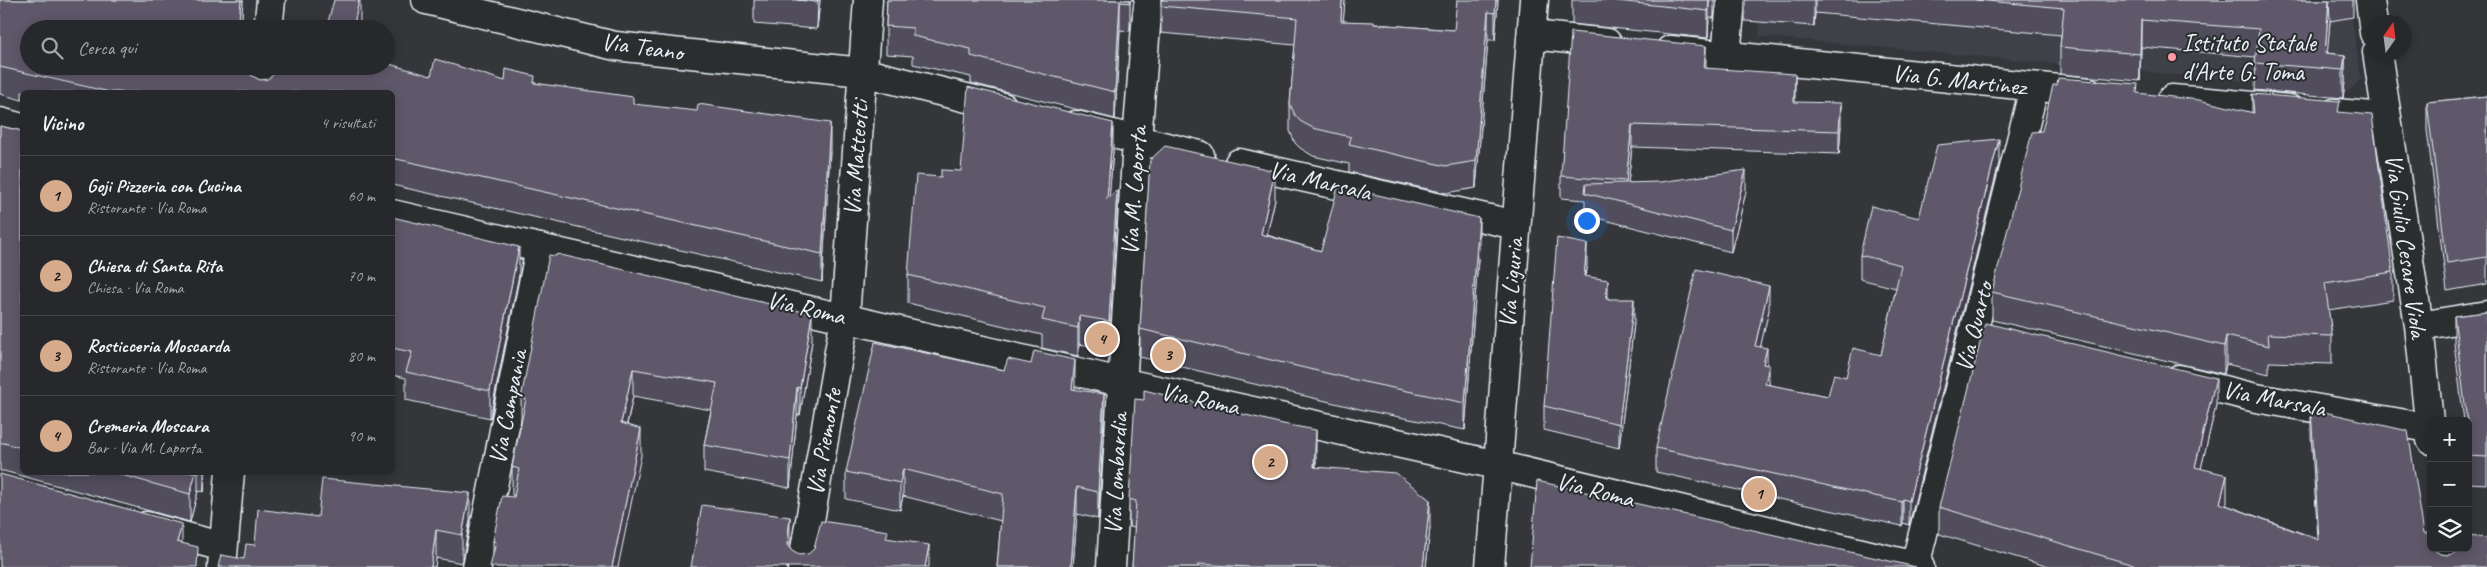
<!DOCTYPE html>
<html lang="it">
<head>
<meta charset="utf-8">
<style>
  :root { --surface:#27282c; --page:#2f3034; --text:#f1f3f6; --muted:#a4a6a9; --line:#434448; --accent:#d6ab8b }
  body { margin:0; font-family:Caveat,sans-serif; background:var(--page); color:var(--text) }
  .controls { position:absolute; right:15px; bottom:15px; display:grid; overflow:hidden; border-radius:8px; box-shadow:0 2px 12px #0003 }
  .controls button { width:45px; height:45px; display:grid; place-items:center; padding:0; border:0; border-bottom:1px solid var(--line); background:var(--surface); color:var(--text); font:25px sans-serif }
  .compass { position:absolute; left:2367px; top:15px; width:45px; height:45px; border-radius:50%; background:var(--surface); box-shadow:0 2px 12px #0003; rotate:14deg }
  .you { position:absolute; left:1586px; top:220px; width:18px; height:18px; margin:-12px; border:4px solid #fff; border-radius:50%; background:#1a73e8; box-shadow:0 0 0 8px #1a73e833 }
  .badge { display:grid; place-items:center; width:32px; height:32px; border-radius:50%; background:var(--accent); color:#111; font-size:16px; font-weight:700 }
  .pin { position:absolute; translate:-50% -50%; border:2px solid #fff; box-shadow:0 1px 5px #0006 }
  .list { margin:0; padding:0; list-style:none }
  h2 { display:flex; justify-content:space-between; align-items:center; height:65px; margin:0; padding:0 20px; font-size:21px }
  h2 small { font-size:16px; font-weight:400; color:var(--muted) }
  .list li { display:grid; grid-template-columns:32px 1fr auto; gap:15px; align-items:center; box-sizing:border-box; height:80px; padding:0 20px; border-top:1px solid var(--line) }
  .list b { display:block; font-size:19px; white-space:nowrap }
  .list p { margin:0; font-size:16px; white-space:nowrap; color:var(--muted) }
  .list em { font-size:16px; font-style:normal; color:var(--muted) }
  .icon { flex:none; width:28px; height:28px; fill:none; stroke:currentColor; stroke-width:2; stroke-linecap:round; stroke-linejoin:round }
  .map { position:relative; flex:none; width:2487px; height:567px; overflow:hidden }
  .search { position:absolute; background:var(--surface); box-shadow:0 2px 12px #0003; left:20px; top:20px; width:375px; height:55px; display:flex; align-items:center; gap:12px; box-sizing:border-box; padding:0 18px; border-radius:28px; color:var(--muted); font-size:19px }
  .panel { position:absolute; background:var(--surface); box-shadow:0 2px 12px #0003; left:20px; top:90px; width:375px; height:385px; border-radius:8px }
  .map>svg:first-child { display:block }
</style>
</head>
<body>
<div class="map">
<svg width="2487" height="567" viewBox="0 0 2487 567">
  <rect width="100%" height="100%" fill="#34363a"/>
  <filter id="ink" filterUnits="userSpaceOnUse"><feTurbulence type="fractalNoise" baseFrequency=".02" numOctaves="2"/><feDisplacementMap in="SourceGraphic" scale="10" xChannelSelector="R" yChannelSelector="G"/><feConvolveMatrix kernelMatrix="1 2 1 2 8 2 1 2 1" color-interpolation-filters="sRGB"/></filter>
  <g filter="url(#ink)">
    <path fill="#414049" d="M1761,0H2349L2361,79L2349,91L1759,36Z"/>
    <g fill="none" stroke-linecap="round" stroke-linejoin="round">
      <defs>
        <path id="street" d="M426,0L615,46L862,72L1003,107
          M2370,0L2374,33
          M268,29L271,0
          M1532,35L1607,43
          M1670,50L2089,92
          M2377,52L2419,326L2431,440
          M1726,56L1731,0
          M262,92L265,66
          M2172,99L2289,109
          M2334,113L2387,117
          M1076,125L1200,155
          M1239,163L1516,225
          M2419,326L2487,315
          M2179,379L2256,398L2429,428
          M146,526L223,547
          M2445,548L2447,567
          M1915,566L2034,88
          M222,567L230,472
          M477,567L540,248
          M802,567L845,317L868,0
          M1111,567L1137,141L1148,0"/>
        <path id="secondary" d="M0,122L22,128
          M392,214L1121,382L1497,465L1920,567
          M1490,567L1534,0"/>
      </defs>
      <use href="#street" stroke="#e8f1f8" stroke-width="31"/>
      <use href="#secondary" stroke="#e8f1f8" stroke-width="31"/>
      <use href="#street" stroke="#2a2d2e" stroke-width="28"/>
      <use href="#secondary" stroke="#2a2d2e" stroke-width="28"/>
    </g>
    <path fill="#514d5c" stroke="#e8f1f8" d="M0,0H243L241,29H29L249,66V72L252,76L260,80L431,76L535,83L633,104L830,151L822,282L392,185V92H22V100L0,94Z
      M754,0H820L817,29L754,24Z
      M887,0H1134L1130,31L1120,30L1115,119L971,83V77L913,64V56L886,54V26Z
      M1161,0H1345L1343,21L1374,24L1454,30L1498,0L1495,40H1488L1476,188L1446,193L1349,172V164L1313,156L1300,148L1295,143L1290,131V104L1295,45L1161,33Z
      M1572,0H1717L1714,18H1709L1708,38L1572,24Z
      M1745,0H2353V17L2330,21L2327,53L2345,55V82L2343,98L2255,90L2256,57L2141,47L2140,81L2060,74V47L2061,35L1815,13L1814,26L1745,21Z
      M1706,68L1795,102L1841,126L1839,154L1632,147L1628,183L1746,192L1731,252L1585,215V200L1561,198V176Z
      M2138,94L2252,113V94L2340,113L2393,272V300L2328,310L2332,336V364L2269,362V374L2226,364L2224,374L1992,320V292L2042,131Z
      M2487,96V284L2447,291L2427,130V102Z
      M0,126L22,131V472H205L204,492L198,491L190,522L4,471H0Z
      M1113,151L1109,197L1117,218L1109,349L1079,344L1078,356L1042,348V335L908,303V275L941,177L961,171Z
      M1999,163L1909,525L1903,523L1902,526L1656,472V448L1769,310L1760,347L1767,364L1769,385L1828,396L1846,377L1881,355L1896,288L1860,279V255L1919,218Z
      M1275,199L1267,235L1321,251L1479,246L1465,430L1364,410L1140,357V329Z
      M392,217L519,275L490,418L406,400V378L392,375Z
      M556,256L812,341L800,415H797L790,488L704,472V445L711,410L633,396L627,425L641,456L493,556V541L514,497L515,496L512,495V467L521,423V398Z
      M1587,268L1586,277L1608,299L1634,323L1619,448L1544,430V406Z
      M2487,312V484L2468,483V421H2464L2454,343V316Z
      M1075,390L1104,421L1098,519L1077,514L1073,567H997L1001,521L903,496L900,510L846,499V472Z
      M2216,405L2201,468L2227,502L2226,505L2318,539L2311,435V409L2424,533L2431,548L2440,554L2449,555L2487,567H2049L1939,534V507Z
      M1316,457V467L1430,527L1426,567H1132L1135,528L1129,527V499Z
      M318,517L470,520L462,563L436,558L435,567H218L244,559L255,545Z"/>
    <path fill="#423e4b" stroke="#e8f1f8" d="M241,0H243L241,29H238Z
      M359,0H360V24L359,29H353Z
      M818,0H820L817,29Z
      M1130,0H1134L1130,31Z
      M1342,0H1345L1341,49V21Z
      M1496,0H1498L1495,40V13Z
      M1709,0V18L1708,38V11Z
      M1714,0H1717L1714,18Z
      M1814,0H1815V13L1814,26Z
      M2329,0L2330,21L2326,69L2325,53Z
      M1120,2V30L1115,119V92Z
      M1488,12V40L1476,188V161Z
      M2141,20V47L2140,81V54Z
      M1706,46V69L1704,68Z
      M2345,55V82L2343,98V70Z
      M1795,74V97L1794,124V102Z
      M1841,103V126L1839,154V131Z
      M830,123V151L822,282V254Z
      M1113,123V151L1107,227V199Z
      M1632,125V147L1626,203V181Z
      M1999,139V163L1909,525V501Z
      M1746,170V192L1731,252V230Z
      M1275,171V199L1261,261V234Z
      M1117,190V218L1109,349V321Z
      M1479,218V246L1465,430V403Z
      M1587,244V268L1584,300V276Z
      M519,247V275L490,418V391Z
      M1608,280V304L1606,299Z
      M1769,286V310L1755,370V346Z
      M1634,299V323L1619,448V424Z
      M812,314V341L800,415V388Z
      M1079,316V344L1078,356V328Z
      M2226,336V364L2224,374V346Z
      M1767,348V372L1763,364Z
      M1075,360V387L1072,417V389Z
      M1769,365V389L1765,384Z
      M633,369V396L621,450V423Z
      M2216,378V405L2195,494V467Z
      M797,387V415L790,488V460Z
      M1104,394V421L1098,519V492Z
      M641,429V456L618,567H612Z
      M1316,430V457L1314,494V467Z
      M903,469V496L900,510V483Z
      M196,472H198V491L190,522V494Z
      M204,472H205L204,492Z
      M2227,475V502L2220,530V503Z
      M1077,487V514L1073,567H1071Z
      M470,493V520L462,563V535Z
      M1903,499V523L1902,526V502Z
      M1430,500V527L1426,567H1423Z
      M790,517V544L788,567L787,545Z
      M182,524V552L177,542Z
      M436,530V558L435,567H431Z
      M929,545V567H925Z"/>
    <path fill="#5e596b" stroke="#e8f1f8" d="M0,0H241L238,29H29V66H248V70L252,76L260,80L268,79L275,73L276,66H386V63L431,76L435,59L505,81L506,69L535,76L534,83L633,97V104L697,111L698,104L830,123L822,254L392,158V92H110L0,67Z
      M334,0H359L353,29H326Z
      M797,0H818L817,2Z
      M887,0H1130V3L1120,2L1115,92L971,56V49L913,36V28L886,26Z
      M1161,0H1342L1341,21L1374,22V24L1454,30L1457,0H1496L1495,13L1488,12L1476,161L1446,166L1349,144L1351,137L1313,128L1300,121L1295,115L1290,104L1297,18L1161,6Z
      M1608,0H1709L1708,11Z
      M1976,0H2329L2325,53L2345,55L2343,70L2255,63L2259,29L2141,20L2140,54L2060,47L2064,8Z
      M1571,32L1706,46L1704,68L1795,74L1794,102L1841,103L1839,131L1632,125L1626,181L1561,176Z
      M2058,78L2138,84L2137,93L2199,100L2254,113L2252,94L2340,101L2338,112L2372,115L2393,272L2325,283L2332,336L2268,334L2269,346L2226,336L2224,346L1992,292L2032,132L2042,131L2053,85H2057Z
      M968,87L1113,123L1107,199L1117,190L1109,321L1079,316L1078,328L1042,320L1045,308L908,275L916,175L941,177V170L961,171Z
      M2487,96V257L2447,263L2427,102Z
      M0,126L22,131V448L4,443H0Z
      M1999,139L1909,501L1903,499L1902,502L1656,448L1696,269L1769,286L1755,346L1767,348L1763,364L1769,365L1765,384L1828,396L1834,374L1846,377L1853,348L1881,355L1901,265L1860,255L1871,206L1919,218L1937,145Z
      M1165,146L1275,171L1261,234L1321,251L1338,186L1479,218L1465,403L1364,382L1140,329L1150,160Z
      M1746,170L1731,230L1585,193L1586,184L1660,182Z
      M392,217L519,247L490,391L406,372L412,352L392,348Z
      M1557,238L1587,244L1584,276L1608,280L1606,299H1634L1619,424L1544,406Z
      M557,254L812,314L800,388L797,387L790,460L704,445L717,383L633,369L621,423L641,429L612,567H490L496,542L493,541L502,496L514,497L519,469L512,467L526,399L521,398L549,255L556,256Z
      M2487,312V457L2468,456V421H2467L2454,316Z
      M1985,323L2216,378L2195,467L2227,475L2220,503L2319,540L2311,409L2408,431L2424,533H2431V548H2434L2440,554L2449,555L2457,552L2460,548H2468V536L2487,538V567H2140L1939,507Z
      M875,342L1004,370L1008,359L1031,364L1034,351L1075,360L1072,389L1104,394L1098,492L1077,487L1071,567H997L1003,494L903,469L900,483L846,472Z
      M1144,390L1283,424L1316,430L1314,467L1396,473L1430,500L1423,567H1248L1198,564V567H1132L1136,501L1129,499L1135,399L1144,400Z
      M111,472H196L190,494Z
      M0,474L182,524L177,542L198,547L197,567H0Z
      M322,479L470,493L462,535L436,530L431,567H218L221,555L244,559L246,544L255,545L258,509L318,517Z
      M1537,481L1916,567H1530Z
      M702,505L790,517L787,545L792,551L799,555L808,554L814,549L821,521L888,531L886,538L929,545L925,567H691Z"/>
  </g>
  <circle fill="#ff9aa2" stroke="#2a2d2e" stroke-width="2" cx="2172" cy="57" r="5"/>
  <g text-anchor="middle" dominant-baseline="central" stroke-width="4" stroke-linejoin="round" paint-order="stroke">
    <g font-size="25" fill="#e8f1f8" stroke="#2a2d2e" text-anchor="start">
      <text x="2182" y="43">Istituto Statale<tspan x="2182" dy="29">d'Arte G. Toma</tspan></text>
    </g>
    <g font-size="25" fill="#e8f1f8" stroke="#2a2d2e">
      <text transform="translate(642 47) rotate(8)">Via Teano</text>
      <text transform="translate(1959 80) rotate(6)">Via G. Martinez</text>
      <text transform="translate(856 158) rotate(-86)">Via Matteotti</text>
      <text transform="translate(1320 181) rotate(13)">Via Marsala</text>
      <text transform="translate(1134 191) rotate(-86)">Via M. Laporta</text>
      <text transform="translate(2406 246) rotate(82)">Via Giulio Cesare Viola</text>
      <text transform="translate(1511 283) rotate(-85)">Via Liguria</text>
      <text transform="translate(806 308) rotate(13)">Via Roma</text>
      <text transform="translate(1974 327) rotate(-76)">Via Quarto</text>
      <text transform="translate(1200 399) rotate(12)">Via Roma</text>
      <text transform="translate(2274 399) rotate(11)">Via Marsala</text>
      <text transform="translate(508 407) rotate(-79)">Via Campania</text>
      <text transform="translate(824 442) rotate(-80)">Via Piemonte</text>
      <text transform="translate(1116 474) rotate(-87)">Via Lombardia</text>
      <text transform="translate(1595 490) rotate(14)">Via Roma</text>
    </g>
  </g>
</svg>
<div class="controls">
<button>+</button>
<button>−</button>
<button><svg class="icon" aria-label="layers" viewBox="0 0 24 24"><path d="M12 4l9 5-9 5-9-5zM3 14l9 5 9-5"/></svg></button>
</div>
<svg class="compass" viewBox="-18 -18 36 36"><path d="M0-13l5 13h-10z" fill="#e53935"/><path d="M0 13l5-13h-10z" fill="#a4a6a9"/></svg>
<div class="you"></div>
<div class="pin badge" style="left:1759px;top:494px">1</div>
<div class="pin badge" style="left:1270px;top:462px">2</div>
<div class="pin badge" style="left:1168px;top:355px">3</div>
<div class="pin badge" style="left:1102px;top:339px">4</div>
<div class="search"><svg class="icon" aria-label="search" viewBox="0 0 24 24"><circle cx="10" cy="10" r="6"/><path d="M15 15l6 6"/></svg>Cerca qui</div>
<section class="panel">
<h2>Vicino<small>4 risultati</small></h2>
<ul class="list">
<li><span class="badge">1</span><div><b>Goji Pizzeria con Cucina</b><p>Ristorante · Via Roma</p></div><em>60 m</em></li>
<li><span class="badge">2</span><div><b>Chiesa di Santa Rita</b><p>Chiesa · Via Roma</p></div><em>70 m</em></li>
<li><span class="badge">3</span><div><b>Rosticceria Moscarda</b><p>Ristorante · Via Roma</p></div><em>80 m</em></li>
<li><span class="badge">4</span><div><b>Cremeria Moscara</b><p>Bar · Via M. Laporta</p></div><em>90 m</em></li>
</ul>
</section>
</div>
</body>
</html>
